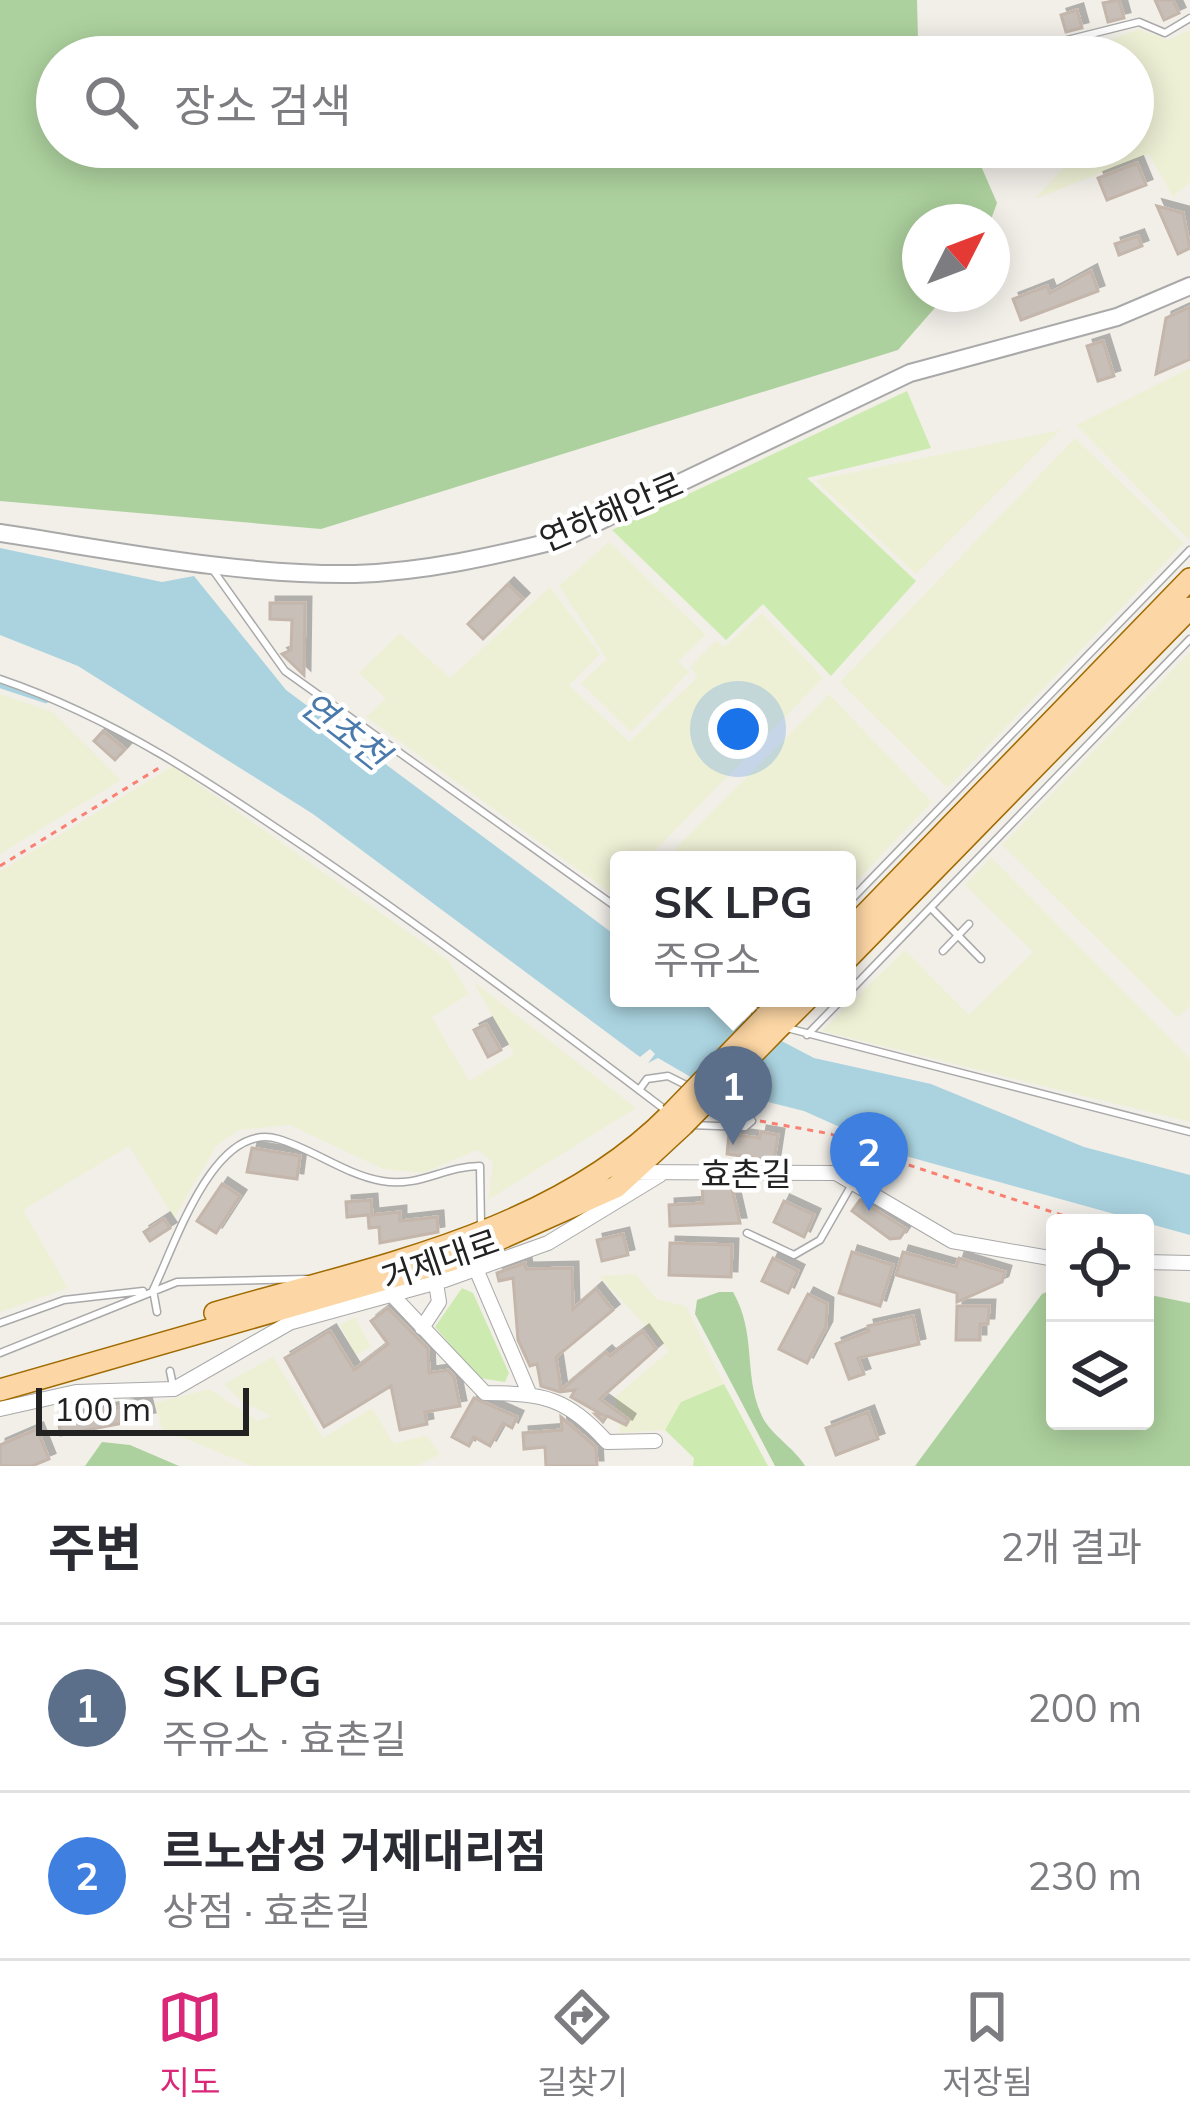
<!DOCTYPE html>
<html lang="ko">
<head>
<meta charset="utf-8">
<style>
  :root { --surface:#fff; --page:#f7f7f7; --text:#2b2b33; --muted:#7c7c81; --line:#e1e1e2; --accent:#db2777 }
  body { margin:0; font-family:Mulish,"Noto Sans KR",sans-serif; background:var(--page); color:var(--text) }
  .controls { position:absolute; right:36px; bottom:36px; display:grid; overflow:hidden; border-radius:12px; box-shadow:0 6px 30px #0003 }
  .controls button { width:108px; height:108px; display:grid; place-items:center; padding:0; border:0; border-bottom:3px solid var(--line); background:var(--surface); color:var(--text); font:60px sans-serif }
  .compass { position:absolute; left:902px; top:204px; width:108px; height:108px; border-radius:50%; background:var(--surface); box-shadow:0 6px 30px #0003; rotate:48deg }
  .scale { position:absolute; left:36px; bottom:30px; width:213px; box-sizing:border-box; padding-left:12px; border:6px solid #222; border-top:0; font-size:33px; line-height:42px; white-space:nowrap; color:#222; -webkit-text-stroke:9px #fff; paint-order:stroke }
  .you { position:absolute; left:738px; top:729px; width:42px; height:42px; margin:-30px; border:9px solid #fff; border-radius:50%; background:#1a73e8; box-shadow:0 0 0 18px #1a73e833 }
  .badge { display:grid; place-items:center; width:78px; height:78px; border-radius:50%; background:var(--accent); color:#fff; font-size:39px; font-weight:700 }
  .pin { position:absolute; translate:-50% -99px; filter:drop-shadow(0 3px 6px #0008) }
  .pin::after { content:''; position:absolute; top:63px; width:42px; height:36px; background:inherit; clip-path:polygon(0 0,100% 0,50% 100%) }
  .popup { position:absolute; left:610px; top:851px; width:246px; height:156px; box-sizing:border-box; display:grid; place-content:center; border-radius:12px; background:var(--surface); filter:drop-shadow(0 3px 9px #0005); font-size:39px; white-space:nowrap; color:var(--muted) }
  .popup b { font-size:45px; color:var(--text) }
  .popup::after { content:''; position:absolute; left:50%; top:100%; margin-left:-24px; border:24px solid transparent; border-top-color:var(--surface) }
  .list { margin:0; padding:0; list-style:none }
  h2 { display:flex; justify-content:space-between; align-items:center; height:156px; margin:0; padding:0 48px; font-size:51px }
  h2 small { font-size:39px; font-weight:400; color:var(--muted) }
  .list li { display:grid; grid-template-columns:78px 1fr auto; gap:36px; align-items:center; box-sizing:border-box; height:168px; padding:0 48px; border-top:3px solid var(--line) }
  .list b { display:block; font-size:45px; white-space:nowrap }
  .list p { margin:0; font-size:39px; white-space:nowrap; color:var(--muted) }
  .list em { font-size:39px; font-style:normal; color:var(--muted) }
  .icon { flex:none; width:66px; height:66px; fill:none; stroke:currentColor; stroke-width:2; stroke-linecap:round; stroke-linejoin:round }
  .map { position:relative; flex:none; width:1190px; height:1466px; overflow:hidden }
  .search { position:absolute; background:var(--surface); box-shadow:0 6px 30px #0003; left:36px; right:36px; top:36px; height:132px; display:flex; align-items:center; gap:30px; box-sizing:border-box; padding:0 42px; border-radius:66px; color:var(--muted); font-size:45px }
  .sheet { height:492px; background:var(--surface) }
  nav { display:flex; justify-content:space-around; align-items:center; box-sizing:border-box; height:168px; border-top:3px solid var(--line); background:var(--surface); font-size:33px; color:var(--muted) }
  nav a { display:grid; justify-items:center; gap:6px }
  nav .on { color:var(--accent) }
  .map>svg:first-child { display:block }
</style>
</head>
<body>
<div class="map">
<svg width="1190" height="1466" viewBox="0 0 1190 1466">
  <defs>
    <filter id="shadow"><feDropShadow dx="6" dy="-6" stdDeviation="0" flood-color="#0004"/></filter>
  </defs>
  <rect width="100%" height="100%" fill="#f2efe9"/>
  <path fill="#eef0d5" d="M1139,29L1168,40L1190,30V182L1173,197L1149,154L1035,199L1082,147H1133V57H1086V49Z
    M1190,368V537L1188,539L1076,425Z
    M1060,430L916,574L815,480Z
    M1075,438L1184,543L947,788L840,682Z
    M609,542L706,635L678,661L689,672L631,732L581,683L607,659L559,586Z
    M550,587L600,654L569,685L629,742L698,677L690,667L716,641L724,647L762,613L823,678L646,860H619V888L612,894L366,717L386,699L359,673L400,633L450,678Z
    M1190,652V1006L1178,1018L1002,845Z
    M0,694L53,712L121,780L0,854Z
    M829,694L932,802L847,891V860H664Z
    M173,766L449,961L469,994L432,1017L469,1081L514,1054L473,981L636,1108L488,1200L493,1162L477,1150L423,1173L383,1169L290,1125L238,1130L216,1146L174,1218L129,1146L23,1210L68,1288L0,1312V871Z
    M991,857L1190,1059V1122L822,1031L905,950L969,1015L1033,952L965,885Z
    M635,1274L657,1299L686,1306L724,1384L681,1402L665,1430L620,1433L615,1397L669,1351L599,1276Z
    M355,1317L371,1347L356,1355L340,1325Z
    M273,1357L323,1438L372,1408L394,1444L426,1435L440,1454L416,1466H252L162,1429L155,1403L209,1389L257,1421L271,1416L241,1401L224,1384Z"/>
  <path fill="#cdebb0" d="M907,391L931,448L807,478L916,581L831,676L763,604L726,640L612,530Z
    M462,1288L473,1293L509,1373L505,1382L479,1378L435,1327Z
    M724,1384L768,1466H693L694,1458L665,1430L681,1402Z"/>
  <path fill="#add19e" d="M0,0H917L918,39L941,57H57V147H980L978,159L997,203L990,222H920V294H947L898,350L321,529L0,501Z
    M1055,1288V1421H1145V1294L1190,1303V1466H915L1042,1294Z
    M719,1292H733C757,1334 743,1372 761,1414C769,1434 794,1447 805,1466H775L695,1314L697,1300Z
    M102,1442L130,1445L179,1466H85Z"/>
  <path fill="#aad3df" d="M0,548L162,582L194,576L286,690L619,938V998H700L814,1058L931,1084L1084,1147L1190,1175V1235L902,1155L804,1111L708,1087L658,1058L648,1063L655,1054L650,1049L640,1057L313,814L78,666L0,635Z"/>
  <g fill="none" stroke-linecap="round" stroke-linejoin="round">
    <path stroke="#aad3df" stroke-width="4.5" d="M0,686L46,701"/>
  </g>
  <path fill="#c7bfb8" stroke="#c4b6ab" stroke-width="3" filter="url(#shadow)" d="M1119,0L1124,18L1108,22L1103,3Z
    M1155,0H1173L1179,13L1164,20Z
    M1077,10L1082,28L1066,32L1061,15Z
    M1137,163L1146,185L1107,200L1098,178Z
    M1157,206L1183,213L1190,248L1178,254Z
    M1138,236L1142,246L1119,255L1115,244Z
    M1091,271L1098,291L1021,320L1013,299L1047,286L1050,293Z
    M1190,307V359L1156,374L1166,318Z
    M1103,341L1114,376L1098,381L1087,346Z
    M508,584L523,599L483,639L468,624Z
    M270,603H305L304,675L282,654L291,650L292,620L270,619Z
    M103,731L125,749L115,760L94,741Z
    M486,1024L501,1050L488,1057L474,1030Z
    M761,1132L778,1135L774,1161L727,1154L729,1134L760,1138Z
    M252,1148L300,1156L297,1179L247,1172Z
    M222,1184L240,1196L216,1233L197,1221Z
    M702,1184H731L740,1223L670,1226L669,1205L703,1203Z
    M371,1200L372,1215L400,1212V1221L437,1217L438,1232L380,1243L379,1227L369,1228L368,1215L347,1217L346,1202Z
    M860,1200L906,1229L900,1238L890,1239L852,1211Z
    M784,1201L814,1215L804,1237L774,1222Z
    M164,1219L170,1228L150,1241L144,1232Z
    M623,1234L628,1255L602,1261L597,1240Z
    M670,1243L732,1245L731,1277L669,1275Z
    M852,1252L893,1265L880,1306L839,1293Z
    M903,1252L956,1267L959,1258L1005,1272L1002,1282L957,1302V1293L896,1275Z
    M773,1258L798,1271L788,1293L762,1281Z
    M525,1263L526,1269L572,1268L573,1309L596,1289L613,1310L556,1357L561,1390L606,1352L610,1356L643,1331L656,1349L600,1399L629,1420L626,1425L607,1416L603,1422L595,1414H601L571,1397L575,1390L560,1392L541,1386L537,1364L530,1366L518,1340L513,1278L499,1281L497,1273Z
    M808,1294L827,1304L826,1327L807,1363L779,1349Z
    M957,1306H989L988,1324H980V1340H956Z
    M388,1308L428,1349L429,1373L448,1370L454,1377L460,1406L425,1412L427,1424L400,1430L391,1386L324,1427L285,1358L330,1331L354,1370L388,1344L371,1321Z
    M913,1316L919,1344L858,1358L864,1374L849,1379L836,1344L869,1331L868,1326Z
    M474,1398L517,1417L512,1428L503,1423L490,1446L474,1437L469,1446L452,1437Z
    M145,1402L149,1418L61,1435L58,1420Z
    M868,1412L878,1439L836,1455L826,1428Z
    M561,1417L596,1447L597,1466H546L545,1447L524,1449L523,1433L562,1430Z
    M37,1429L49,1459L32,1466H0V1445Z"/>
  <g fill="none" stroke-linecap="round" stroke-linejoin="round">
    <defs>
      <path id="service" d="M1055,43L1139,22L1165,33L1190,18
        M213,570L285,671L619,909
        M0,679C115,718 212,784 312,852C433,935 550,1022 668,1112
        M847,904L1190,550
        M931,908L981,959
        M943,951L969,924
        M847,994L1190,639
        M737,998L758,1013
        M748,1007L757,998
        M787,1028L1190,1132
        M807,1035L843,998
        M639,1090L647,1079L668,1076L688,1086
        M690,1125L745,1127L752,1121L743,1110L716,1099
        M747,1233L794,1255L820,1240L851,1186
        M157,1312L153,1290C175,1245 214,1120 278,1139C313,1149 346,1175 382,1181C419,1188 444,1166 480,1166L481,1226
        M0,1323L64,1300L143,1291
        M0,1353L177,1282L307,1279
        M170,1371L173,1386"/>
      <path id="minor" d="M632,1172L836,1173L952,1241L1055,1259
        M1145,1262L1190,1263
        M476,1269L529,1393
        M393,1296L485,1393C544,1393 567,1398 607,1442L655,1441
        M292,1322L445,1280L548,1243L660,1175
        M422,1328L439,1302L436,1283
        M0,1409L76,1392L174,1389L298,1318"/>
      <path id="tertiary" d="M0,533C113,550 240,576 355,574C424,572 495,556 562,539L910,373L1117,317L1190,286"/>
      <path id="primary" d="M847,933L1190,579
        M847,959L1190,608
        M765,1017L783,998
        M781,1025L808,998
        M215,1313C372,1267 553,1234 671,1114
        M0,1390L452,1260L616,1187L683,1125"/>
    </defs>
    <use href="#service" stroke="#a9a9a9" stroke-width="9"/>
    <use href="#minor" stroke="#a9a9a9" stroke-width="16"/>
    <use href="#tertiary" stroke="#a9a9a9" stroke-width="20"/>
    <use href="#primary" stroke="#a06b00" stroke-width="24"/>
    <path stroke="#fa8072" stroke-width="3" stroke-dasharray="6 6" stroke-linecap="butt" d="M0,866L162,766
      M760,1121L831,1134L869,1152L1086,1223"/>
    <use href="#service" stroke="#fff" stroke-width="6"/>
    <use href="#minor" stroke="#fff" stroke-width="14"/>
    <use href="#tertiary" stroke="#fff" stroke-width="16"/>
    <use href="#primary" stroke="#fcd6a4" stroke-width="21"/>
    <defs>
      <path id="primary-bridge" d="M671,1114L765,1017
        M683,1125L781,1025"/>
    </defs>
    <use href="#primary-bridge" stroke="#a06b00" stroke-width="24" stroke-linecap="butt"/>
    <use href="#primary-bridge" stroke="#fcd6a4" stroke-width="21"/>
  </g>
  <g text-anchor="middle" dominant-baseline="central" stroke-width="9" stroke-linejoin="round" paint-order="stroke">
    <g font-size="33" fill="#222" stroke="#fff">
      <text transform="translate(611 511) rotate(-23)">연하해안로</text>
      <text x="746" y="1173">효촌길</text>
      <text transform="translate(440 1259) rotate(-19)">거제대로</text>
    </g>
    <g font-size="36" font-style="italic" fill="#4a7aab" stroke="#fff">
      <text transform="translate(345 730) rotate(38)">연초천</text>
    </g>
  </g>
</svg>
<div class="controls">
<button><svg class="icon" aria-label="locate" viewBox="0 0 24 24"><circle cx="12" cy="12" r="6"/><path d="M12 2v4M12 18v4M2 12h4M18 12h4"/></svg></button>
<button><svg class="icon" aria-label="layers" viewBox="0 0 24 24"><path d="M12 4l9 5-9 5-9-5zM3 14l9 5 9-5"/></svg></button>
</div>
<svg class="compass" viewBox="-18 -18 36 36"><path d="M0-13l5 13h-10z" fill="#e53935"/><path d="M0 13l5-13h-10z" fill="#7c7c81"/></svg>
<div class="scale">100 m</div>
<div class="you"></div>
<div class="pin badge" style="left:733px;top:1145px;background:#5c6f8a">1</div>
<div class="popup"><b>SK LPG</b>주유소</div>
<div class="pin badge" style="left:869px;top:1211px;background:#3f7fe0">2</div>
<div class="search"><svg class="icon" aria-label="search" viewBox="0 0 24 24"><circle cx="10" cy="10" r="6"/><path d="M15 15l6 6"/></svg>장소 검색</div>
</div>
<section class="sheet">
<h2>주변<small>2개 결과</small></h2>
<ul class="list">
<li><span class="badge" style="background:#5c6f8a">1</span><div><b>SK LPG</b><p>주유소 · 효촌길</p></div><em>200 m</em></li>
<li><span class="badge" style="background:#3f7fe0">2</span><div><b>르노삼성 거제대리점</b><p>상점 · 효촌길</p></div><em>230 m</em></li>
</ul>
</section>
<nav>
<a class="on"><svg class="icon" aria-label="map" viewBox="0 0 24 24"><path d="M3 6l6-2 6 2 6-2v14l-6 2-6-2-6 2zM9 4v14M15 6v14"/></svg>지도</a>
<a><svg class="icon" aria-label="directions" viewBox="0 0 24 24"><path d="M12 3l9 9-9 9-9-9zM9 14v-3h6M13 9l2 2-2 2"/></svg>길찾기</a>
<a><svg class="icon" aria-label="saved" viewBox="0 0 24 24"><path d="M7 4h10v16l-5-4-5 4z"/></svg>저장됨</a>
</nav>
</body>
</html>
